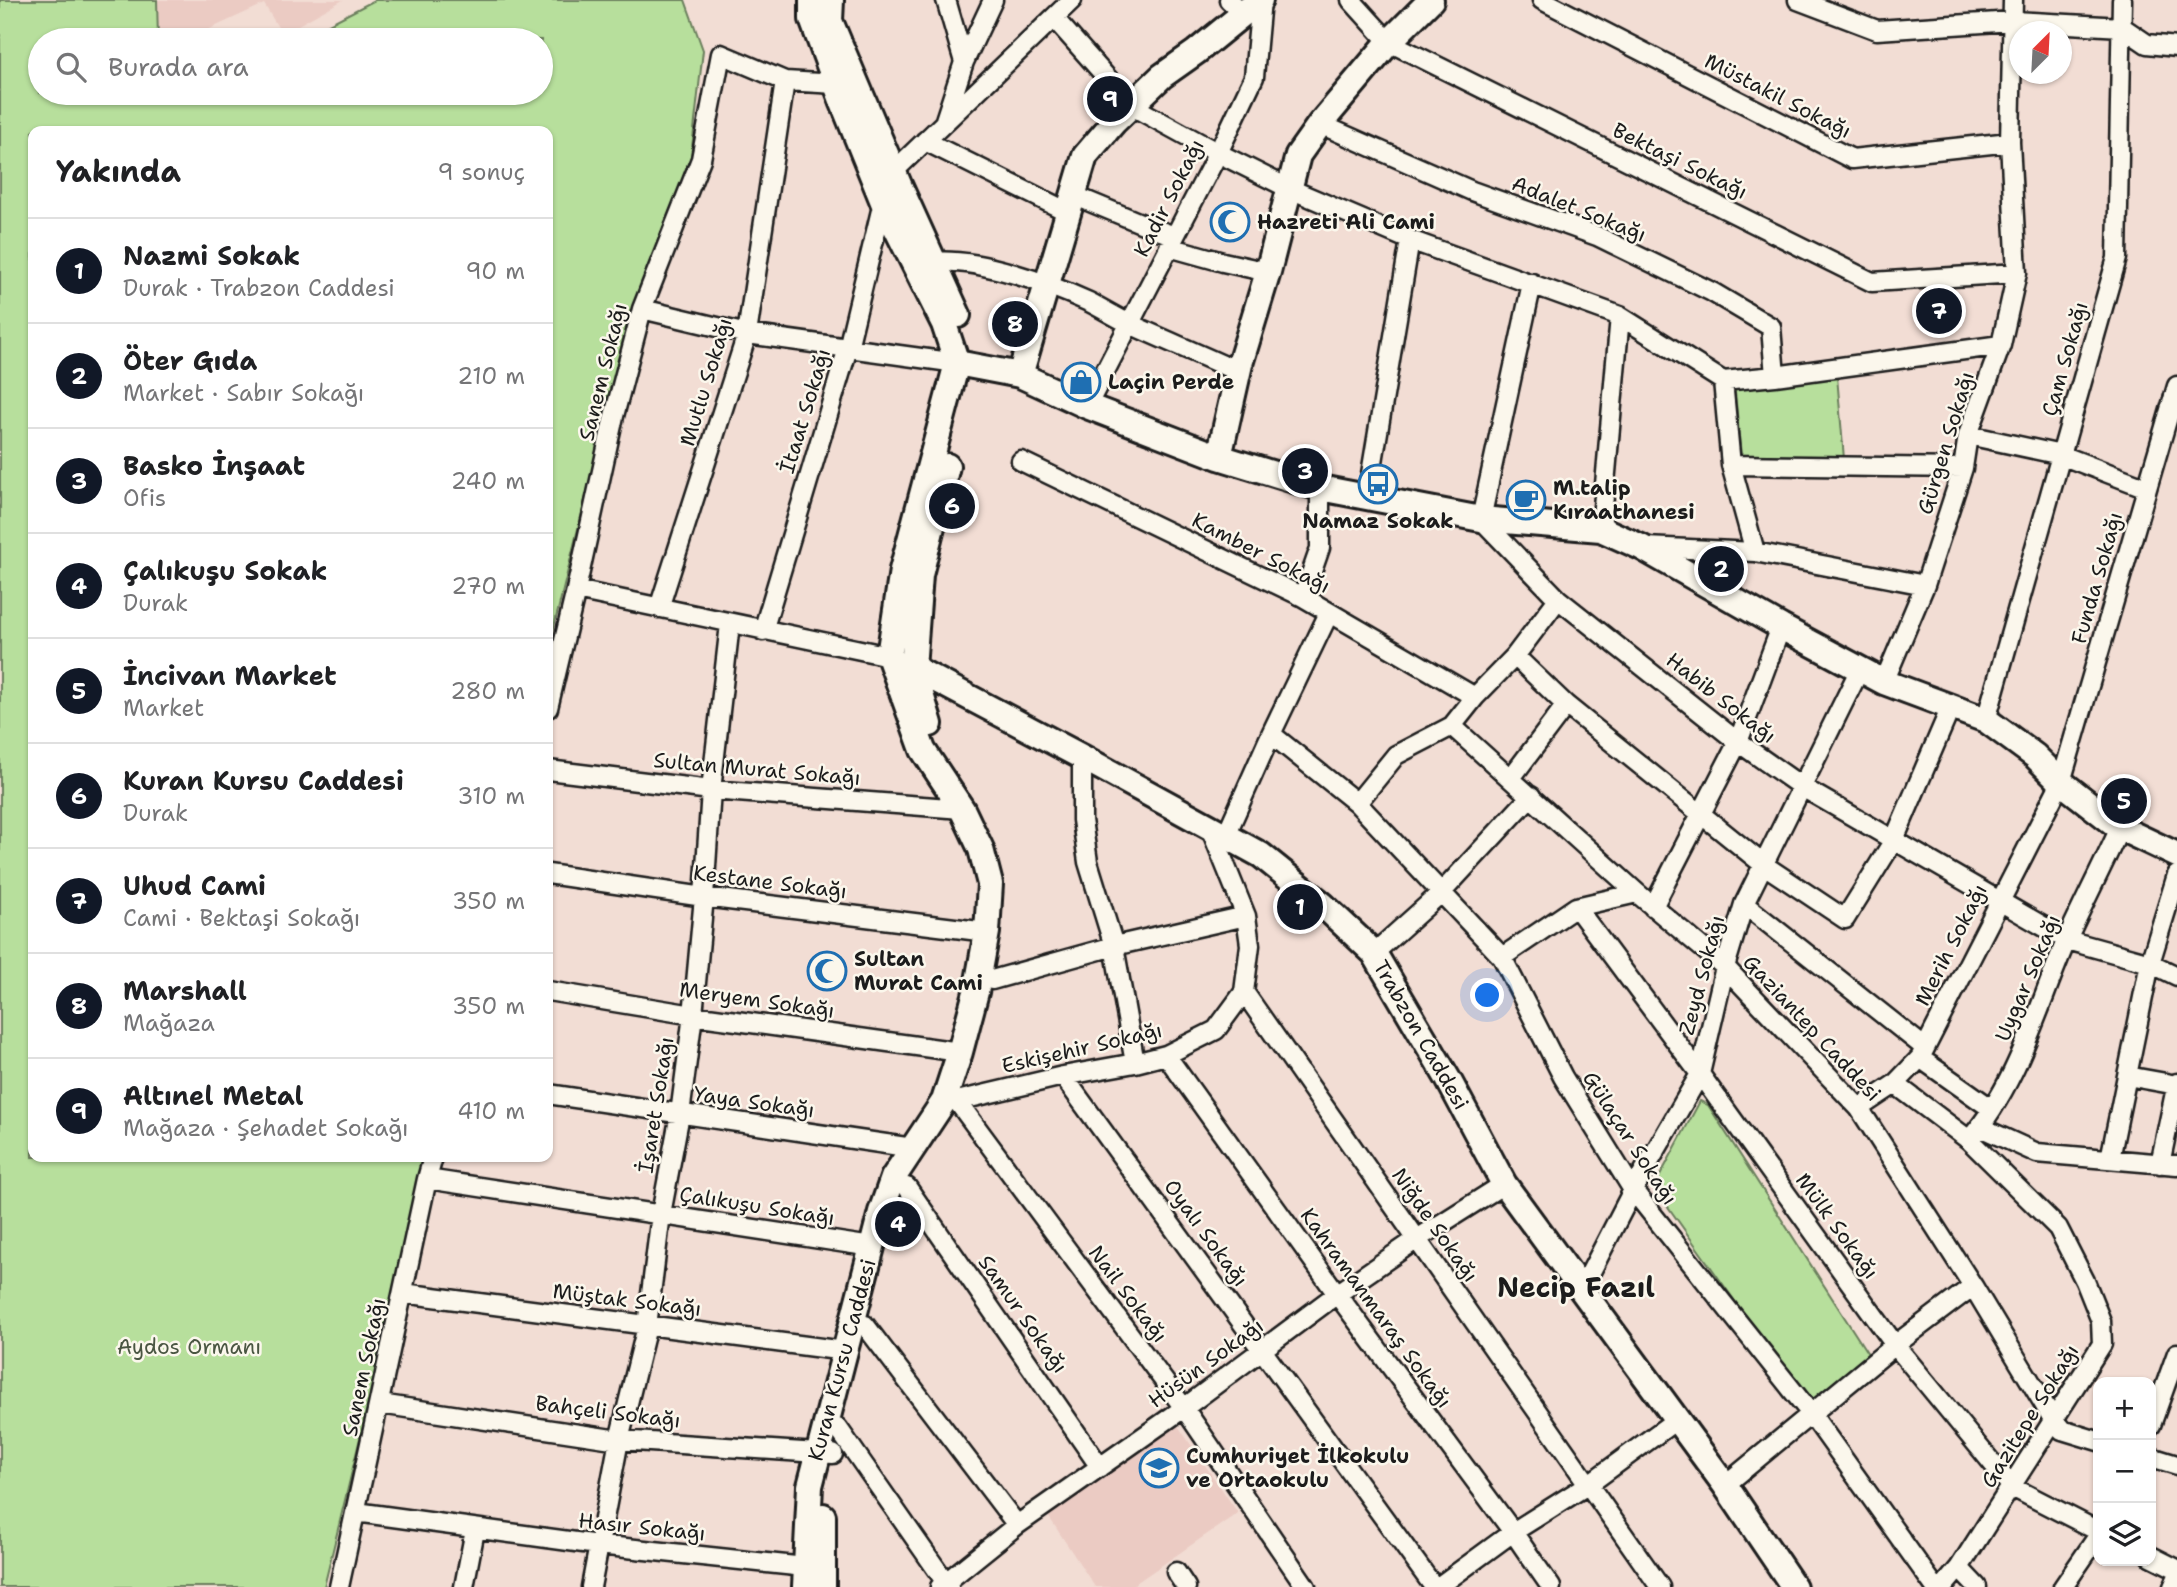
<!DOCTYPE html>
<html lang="tr">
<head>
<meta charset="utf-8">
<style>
  :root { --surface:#fff; --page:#f2f2f2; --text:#202124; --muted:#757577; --line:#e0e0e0; --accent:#111827 }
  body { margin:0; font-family:"Shantell Sans",sans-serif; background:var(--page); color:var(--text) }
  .controls { position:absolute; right:21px; bottom:21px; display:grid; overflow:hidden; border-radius:14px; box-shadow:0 2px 5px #0004 }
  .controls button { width:63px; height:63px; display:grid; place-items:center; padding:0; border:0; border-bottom:2px solid var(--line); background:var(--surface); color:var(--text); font:35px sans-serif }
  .compass { position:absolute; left:2009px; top:21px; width:63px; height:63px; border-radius:50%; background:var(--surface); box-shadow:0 2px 5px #0004; rotate:24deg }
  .you { position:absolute; left:1488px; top:996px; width:24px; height:24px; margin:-18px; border:5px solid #fff; border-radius:50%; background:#1a73e8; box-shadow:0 0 0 10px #1a73e833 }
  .badge { display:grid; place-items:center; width:46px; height:46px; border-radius:50%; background:var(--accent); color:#fff; font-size:23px; font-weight:700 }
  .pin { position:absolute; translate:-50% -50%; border:4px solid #fff; box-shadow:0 2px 7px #0006 }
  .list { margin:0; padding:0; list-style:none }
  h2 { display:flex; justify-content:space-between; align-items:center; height:91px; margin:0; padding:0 28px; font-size:30px }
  h2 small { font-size:23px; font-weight:400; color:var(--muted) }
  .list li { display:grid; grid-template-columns:46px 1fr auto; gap:21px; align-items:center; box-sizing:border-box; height:105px; padding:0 28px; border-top:2px solid var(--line) }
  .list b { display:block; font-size:26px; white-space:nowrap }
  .list p { margin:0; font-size:23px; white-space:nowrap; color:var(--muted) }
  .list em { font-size:23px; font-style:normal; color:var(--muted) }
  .icon { flex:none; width:38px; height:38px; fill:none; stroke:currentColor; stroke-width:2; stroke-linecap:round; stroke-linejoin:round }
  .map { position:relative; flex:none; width:2177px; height:1587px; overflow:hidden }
  .search { position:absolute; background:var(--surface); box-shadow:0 2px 5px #0004; left:28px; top:28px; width:525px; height:77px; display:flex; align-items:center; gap:18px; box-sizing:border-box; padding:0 24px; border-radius:38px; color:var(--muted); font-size:26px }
  .panel { position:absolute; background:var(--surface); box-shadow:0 2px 5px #0004; left:28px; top:126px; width:525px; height:1036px; border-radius:14px }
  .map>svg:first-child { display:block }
</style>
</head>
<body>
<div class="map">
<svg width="2177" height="1587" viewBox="0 0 2177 1587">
  <rect width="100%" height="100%" fill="#f2ddd4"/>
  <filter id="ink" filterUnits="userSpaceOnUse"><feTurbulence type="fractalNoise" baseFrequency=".0143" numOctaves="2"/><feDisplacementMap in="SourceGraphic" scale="14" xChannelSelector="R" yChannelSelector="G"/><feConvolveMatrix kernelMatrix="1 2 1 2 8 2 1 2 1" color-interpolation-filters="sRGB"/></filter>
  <g filter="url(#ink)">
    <path fill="#ebcbc3" d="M157,0H343L282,34L264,4L186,40H158Z
      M1176,1423L1238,1513L1130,1587H1095L1047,1514Z"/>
    <path fill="#b7df9c" stroke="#6a7e5c" stroke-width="2" d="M0,0H157L158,40H40V93H541V40H298L375,0H685L703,50L691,157L633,305L548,651V131H33V1157H428L324,1587H0Z
      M1837,376L1844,459L1741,456L1734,382Z
      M1700,1101L1708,1105L1870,1357L1810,1407L1654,1187Z"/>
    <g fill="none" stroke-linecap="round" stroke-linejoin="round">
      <defs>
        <path id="street" d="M946,0L964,62
          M1229,0L1243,13
          M1351,0L1389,42L1872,282L2017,273
          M1542,0L1852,159L2010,142
          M1798,0L1877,30L2013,21L2122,27L2147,44L2177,47
          M1054,18L1132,106L1218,153L1288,188L1410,240L1620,316L1723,381L1731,465L1755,552
          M945,120L964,62L993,0
          M1320,124L1472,191L1597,236L1712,292L1771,327L1775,376
          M925,141L1068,212
          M893,172L1072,0
          M1073,195L1155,229L1175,236
          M1169,247L1223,262L1268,272
          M934,262C979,258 1047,283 1089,302C1103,309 1117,318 1132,325C1163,339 1194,352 1225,366L1240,364
          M1532,283L1481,519L1558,599L1738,742L1802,787L2067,940L2150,963L2177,976
          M642,309L747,334L957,363
          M1723,381L1775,376L2001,345
          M1087,406L1218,153L1254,77L1261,0
          M1968,435L2061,455L2147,488
          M1021,461L1303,597L1475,697
          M1731,465L1963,468
          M1367,498L1410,240
          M1601,529L1620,316
          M1645,547L1755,552L1925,585
          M576,590L889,656
          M1303,597L1320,548V488
          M659,608L747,334L785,81
          M763,631L848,348L883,202
          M1515,656L1566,705L1764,865L1845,919L1894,840L1951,707
          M1884,682L1925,585L1963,468L1968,435L2001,345L2017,273L2010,142L2013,0
          M548,708L576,590L614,416L642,309L701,159L721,54L785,81L836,84
          M1986,720L2117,258L2122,0
          M1452,726L1637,893L1725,967L1859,1108L1973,1286L2053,1419L2062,1430L2098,1441
          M1271,734L1357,803L1502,957L1563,1077L1633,1190L1812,1415L1935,1587
          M1082,757V820L1088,862L1114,946L1135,1063
          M548,770L711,790L962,809
          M1511,778L1566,705
          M1357,803L1396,755L1452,726L1475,697L1515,656L1558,599
          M1226,835L1271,734L1329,613
          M548,874L704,897L987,932
          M1744,904L1924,1047
          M1576,907L1700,1074L1895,1345L2012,1487L2098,1531
          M1653,907L1738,742L1781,627
          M1374,953L1442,892L1531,796
          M1502,957L1576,907L1637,893
          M992,980L1114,946L1246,916
          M548,991L693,1015L960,1052
          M1244,992L1660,1587
          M1166,1055L1337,1294L1513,1532L1551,1587
          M1920,1058L1992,1109
          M1063,1076L1434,1587
          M2127,1076L2177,1085
          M1895,1084L1969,1140L2058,1228L2085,1281L2101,1321L2102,1344L1959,1568L1943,1587
          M548,1094L913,1148
          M947,1101H957L1063,1076L1135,1063L1166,1055L1216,1030L1244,992L1250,945L1246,916L1209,825
          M957,1101L1184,1408L1306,1587
          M1859,1108L1895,1084L1920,1058L2061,782L2177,386
          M1980,1127L2037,1153L2177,1165
          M1969,1140C2018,1084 2038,1006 2067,939C2084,902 2103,865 2120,828
          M2110,1159L2150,963L2177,875
          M2160,1164L2177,1083
          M427,1179L872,1247
          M907,1187L1100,1467
          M1582,1289L1633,1190L1700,1074L1725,967L1744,904L1860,669
          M403,1293L845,1351
          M865,1325L1017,1525
          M380,1404L619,1440L833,1454
          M2151,1425L2177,1353
          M838,1428L949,1587
          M2151,1457L2177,1465
          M1725,1485L1895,1345L1973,1286
          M356,1512L598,1545L805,1567
          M2151,1556L2177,1569
          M1959,1568L1977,1587
          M1176,1572L1186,1587
          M339,1587L427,1179L433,1157
          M464,1587L475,1530
          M591,1587L619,1440L647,1326L661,1214L680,1114L693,1015L704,897L711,790L730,624
          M940,1587L1017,1525L1184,1408L1337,1294L1417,1239L1504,1184
          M1438,1587L1513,1532L1589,1484L1676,1420
          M2063,1587L2098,1536
          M2173,1587L2177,1578"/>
        <path id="secondary" d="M831,0L830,21L900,187L958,315
          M957,363L1020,375L1087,406L1219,457L1320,488L1481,519L1601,529L1641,547L1781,627L1884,682L1986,720L2035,756L2061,782L2120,828L2177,855
          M1020,375L1085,156L1114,122L1162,76L1196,52L1260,0
          M1219,457L1240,364L1268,272L1298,155L1320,124L1389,42L1431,0
          M906,664L1082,757L1261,855L1322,904L1374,953L1448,1079L1504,1184L1725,1485L1794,1587
          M930,724L913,668L920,575L947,466
          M823,1516V1587
          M805,1587L810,1486L881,1212L893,1178L944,1101L960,1052L976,992L987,932L990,884L981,849L962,809L923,750L889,656L902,570L957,363L944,324L883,202L843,103L812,19V0"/>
      </defs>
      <use href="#street" stroke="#1c1c1c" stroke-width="23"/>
      <use href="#secondary" stroke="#1c1c1c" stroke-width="30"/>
      <use href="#street" stroke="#fbf7ec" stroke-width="18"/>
      <use href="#secondary" stroke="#fbf7ec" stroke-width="24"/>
    </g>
  </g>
  <defs>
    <symbol id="mosque-ring" viewBox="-11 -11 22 22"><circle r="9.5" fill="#fbf7ec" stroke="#1f6fb2" stroke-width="1.5"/><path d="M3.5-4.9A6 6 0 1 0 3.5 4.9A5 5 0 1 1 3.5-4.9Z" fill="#1f6fb2"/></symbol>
    <symbol id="shop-ring" viewBox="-11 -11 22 22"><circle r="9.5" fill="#fbf7ec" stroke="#1f6fb2" stroke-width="1.5"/><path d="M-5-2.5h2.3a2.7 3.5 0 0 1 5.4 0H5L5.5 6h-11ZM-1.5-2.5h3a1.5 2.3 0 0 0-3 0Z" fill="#1f6fb2"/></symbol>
    <symbol id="bus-ring" viewBox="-11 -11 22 22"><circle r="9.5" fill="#fbf7ec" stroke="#1f6fb2" stroke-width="1.5"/><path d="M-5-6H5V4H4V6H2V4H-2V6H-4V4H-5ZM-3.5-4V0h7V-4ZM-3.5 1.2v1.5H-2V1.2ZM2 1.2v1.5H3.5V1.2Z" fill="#1f6fb2"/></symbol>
    <symbol id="cafe-ring" viewBox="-11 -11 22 22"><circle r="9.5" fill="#fbf7ec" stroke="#1f6fb2" stroke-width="1.5"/><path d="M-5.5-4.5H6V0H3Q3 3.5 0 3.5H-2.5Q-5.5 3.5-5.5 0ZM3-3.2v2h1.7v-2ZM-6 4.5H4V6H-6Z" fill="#1f6fb2"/></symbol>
    <symbol id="school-ring" viewBox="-11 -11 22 22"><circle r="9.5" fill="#fbf7ec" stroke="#1f6fb2" stroke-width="1.5"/><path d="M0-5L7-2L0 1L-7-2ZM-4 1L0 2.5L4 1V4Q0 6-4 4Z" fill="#1f6fb2"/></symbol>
  </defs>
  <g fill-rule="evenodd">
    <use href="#mosque-ring" x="1208" y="200" width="44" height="44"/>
    <use href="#shop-ring" x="1059" y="360" width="44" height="44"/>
    <use href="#bus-ring" x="1356" y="462" width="44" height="44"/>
    <use href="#cafe-ring" x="1504" y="478" width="44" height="44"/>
    <use href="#mosque-ring" x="805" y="949" width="44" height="44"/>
    <use href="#school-ring" x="1137" y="1446" width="44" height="44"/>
  </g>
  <g text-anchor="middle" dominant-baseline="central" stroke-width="5" stroke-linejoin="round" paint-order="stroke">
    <g font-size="21" fill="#1c1c1c" stroke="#fbf7ec">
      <text transform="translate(1778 96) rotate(27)">Müstakil Sokağı</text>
      <text transform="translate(1680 161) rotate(26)">Bektaşi Sokağı</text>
      <text transform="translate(1169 198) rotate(-63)">Kadir Sokağı</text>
      <text transform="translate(1579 209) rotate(22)">Adalet Sokağı</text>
      <text transform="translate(2065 359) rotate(-74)">Çam Sokağı</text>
      <text transform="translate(603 372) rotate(-76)">Sanem Sokağı</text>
      <text transform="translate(706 382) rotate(-73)">Mutlu Sokağı</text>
      <text transform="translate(805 411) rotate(-73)">İtaat Sokağı</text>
      <text transform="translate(1946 443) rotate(-73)">Gürgen Sokağı</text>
      <text transform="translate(1261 553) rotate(27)">Kamber Sokağı</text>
      <text transform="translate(2097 578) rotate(-74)">Funda Sokağı</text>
      <text transform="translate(1721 698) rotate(38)">Habib Sokağı</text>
      <text transform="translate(757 769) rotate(5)">Sultan Murat Sokağı</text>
      <text transform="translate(770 882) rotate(7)">Kestane Sokağı</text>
      <text transform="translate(1951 945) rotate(-63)">Merih Sokağı</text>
      <text transform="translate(1702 975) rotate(-75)">Zeyd Sokağı</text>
      <text transform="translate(2028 978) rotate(-67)">Uygar Sokağı</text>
      <text transform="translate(757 1000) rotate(8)">Meryem Sokağı</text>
      <text transform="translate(1812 1028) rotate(47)">Gaziantep Caddesi</text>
      <text transform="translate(1421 1035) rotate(60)">Trabzon Caddesi</text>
      <text transform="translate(1082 1048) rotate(-13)">Eskişehir Sokağı</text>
      <text transform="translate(754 1102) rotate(8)">Yaya Sokağı</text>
      <text transform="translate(656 1105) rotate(-81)">İşaret Sokağı</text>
      <text transform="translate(1630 1138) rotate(57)">Gülaçar Sokağı</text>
      <text transform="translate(757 1206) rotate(9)">Çalıkuşu Sokağı</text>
      <text transform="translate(1435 1225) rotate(55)">Niğde Sokağı</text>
      <text transform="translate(1837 1226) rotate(54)">Mülk Sokağı</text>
      <text transform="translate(1206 1233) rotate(54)">Oyalı Sokağı</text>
      <text transform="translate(1128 1294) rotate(53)">Nail Sokağı</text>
      <text transform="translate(627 1300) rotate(7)">Müştak Sokağı</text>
      <text transform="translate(1376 1308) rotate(54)">Kahramanmaraş Sokağı</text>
      <text transform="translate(1023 1314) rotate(55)">Samur Sokağı</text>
      <text transform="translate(842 1360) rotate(-75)">Kuran Kursu Caddesi</text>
      <text transform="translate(1206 1363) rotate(-36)">Hüsün Sokağı</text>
      <text transform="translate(364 1367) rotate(-78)">Sanem Sokağı</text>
      <text transform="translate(608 1412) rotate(7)">Bahçeli Sokağı</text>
      <text transform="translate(2030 1416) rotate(-58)">Gazitepe Sokağı</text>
      <text transform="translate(642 1527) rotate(6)">Hasır Sokağı</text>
    </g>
    <g font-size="21" font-weight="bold" fill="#1c1c1c" stroke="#fbf7ec" text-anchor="start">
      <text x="1257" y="222">Hazreti Ali Cami</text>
      <text x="1108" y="382">Laçin Perde</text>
      <text x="1553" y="488">M.talip<tspan x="1553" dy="24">Kıraathanesi</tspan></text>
      <text x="1378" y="521" text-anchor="middle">Namaz Sokak</text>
      <text x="854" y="959">Sultan<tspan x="854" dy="24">Murat Cami</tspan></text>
      <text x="1186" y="1456">Cumhuriyet İlkokulu<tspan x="1186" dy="24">ve Ortaokulu</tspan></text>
    </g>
    <g font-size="21" fill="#4a5642" stroke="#fbf7ec">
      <text x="189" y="1347">Aydos Ormanı</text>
    </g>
    <g font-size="28" font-weight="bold" fill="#1c1c1c" stroke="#fbf7ec">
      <text x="1576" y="1287">Necip Fazıl</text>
    </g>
  </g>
</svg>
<div class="controls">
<button>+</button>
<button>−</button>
<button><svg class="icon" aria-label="layers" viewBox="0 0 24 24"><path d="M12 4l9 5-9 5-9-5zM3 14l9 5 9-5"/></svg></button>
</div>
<svg class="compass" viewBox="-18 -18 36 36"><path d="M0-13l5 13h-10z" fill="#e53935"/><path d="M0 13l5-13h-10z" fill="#757577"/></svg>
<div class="you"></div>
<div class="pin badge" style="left:1300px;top:907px">1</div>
<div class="pin badge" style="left:1721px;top:569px">2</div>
<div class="pin badge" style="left:1305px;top:471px">3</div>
<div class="pin badge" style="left:898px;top:1224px">4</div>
<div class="pin badge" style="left:2124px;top:801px">5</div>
<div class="pin badge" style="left:952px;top:506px">6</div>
<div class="pin badge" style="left:1939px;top:311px">7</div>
<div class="pin badge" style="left:1015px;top:324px">8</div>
<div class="pin badge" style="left:1110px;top:99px">9</div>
<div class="search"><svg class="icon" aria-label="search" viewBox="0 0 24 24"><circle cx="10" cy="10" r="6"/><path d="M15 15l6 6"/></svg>Burada ara</div>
<section class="panel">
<h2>Yakında<small>9 sonuç</small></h2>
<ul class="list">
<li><span class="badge">1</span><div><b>Nazmi Sokak</b><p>Durak · Trabzon Caddesi</p></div><em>90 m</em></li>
<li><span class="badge">2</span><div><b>Öter Gıda</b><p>Market · Sabır Sokağı</p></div><em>210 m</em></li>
<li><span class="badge">3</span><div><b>Basko İnşaat</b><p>Ofis</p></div><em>240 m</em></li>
<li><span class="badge">4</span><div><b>Çalıkuşu Sokak</b><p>Durak</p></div><em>270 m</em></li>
<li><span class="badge">5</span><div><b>İncivan Market</b><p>Market</p></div><em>280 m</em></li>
<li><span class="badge">6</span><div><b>Kuran Kursu Caddesi</b><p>Durak</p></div><em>310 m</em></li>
<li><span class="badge">7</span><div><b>Uhud Cami</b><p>Cami · Bektaşi Sokağı</p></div><em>350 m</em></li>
<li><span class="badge">8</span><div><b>Marshall</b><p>Mağaza</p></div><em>350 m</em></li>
<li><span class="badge">9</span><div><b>Altınel Metal</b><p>Mağaza · Şehadet Sokağı</p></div><em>410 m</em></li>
</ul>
</section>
</div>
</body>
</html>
